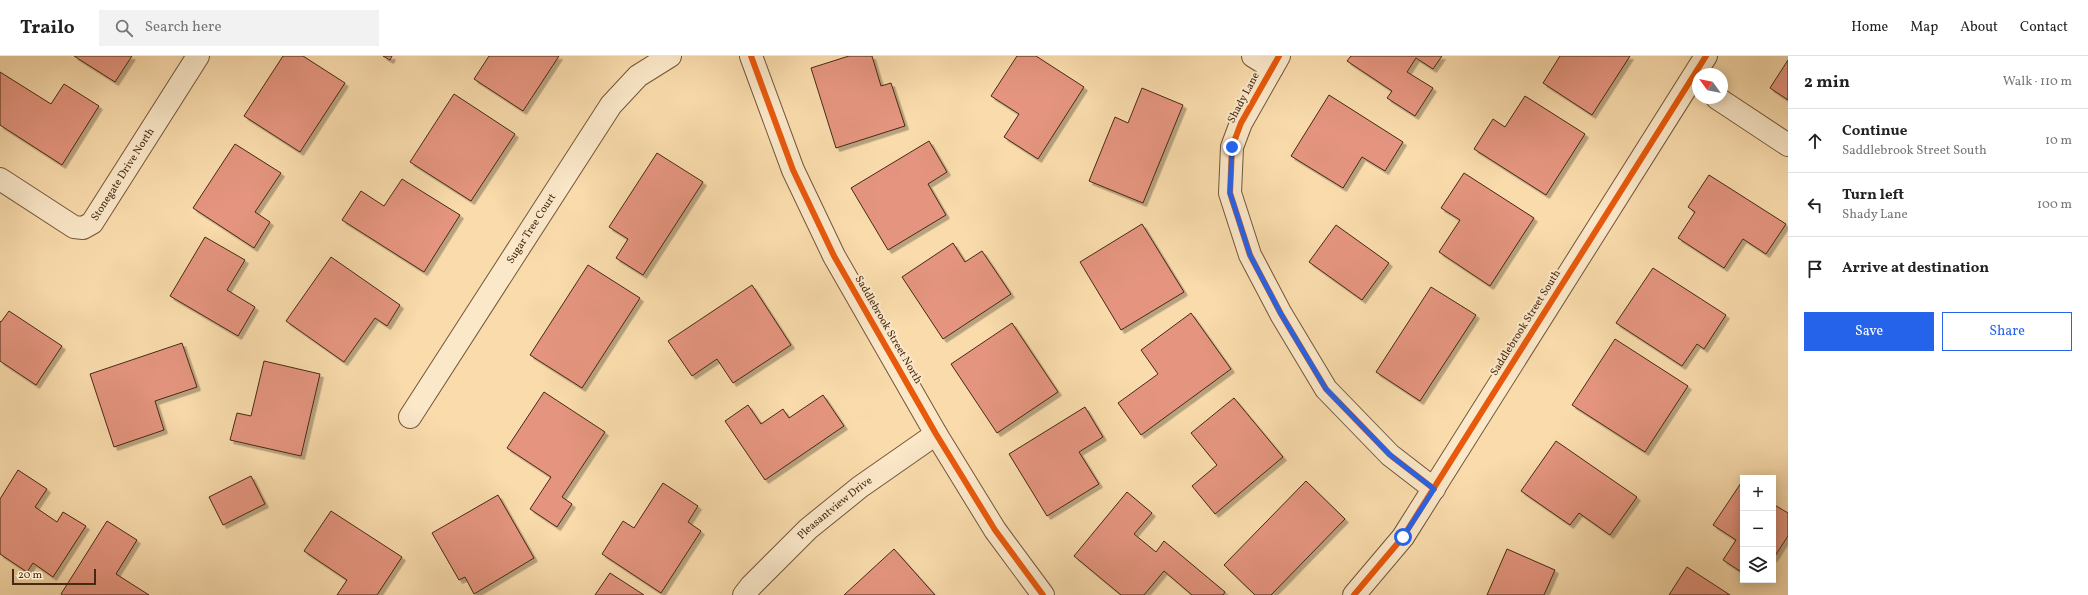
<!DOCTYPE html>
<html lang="en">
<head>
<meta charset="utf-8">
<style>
  :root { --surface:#fff; --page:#f2f2f2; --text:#222; --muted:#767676; --line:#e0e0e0; --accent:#2563eb }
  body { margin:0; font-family:Vollkorn,serif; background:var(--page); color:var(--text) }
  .controls { position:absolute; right:12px; bottom:12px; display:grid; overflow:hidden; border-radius:0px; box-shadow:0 2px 10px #0003 }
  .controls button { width:36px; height:36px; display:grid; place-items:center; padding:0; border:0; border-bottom:1px solid var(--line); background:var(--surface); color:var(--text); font:20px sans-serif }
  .compass { position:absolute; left:1692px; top:12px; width:36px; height:36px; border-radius:50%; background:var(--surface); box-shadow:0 2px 10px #0003; rotate:303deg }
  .scale { position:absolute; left:12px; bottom:10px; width:84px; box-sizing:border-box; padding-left:4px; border:2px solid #462913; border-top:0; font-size:11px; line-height:14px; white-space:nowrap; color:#462913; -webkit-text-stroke:3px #fbe8c9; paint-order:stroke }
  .stop { position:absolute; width:12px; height:12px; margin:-9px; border:3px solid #2563eb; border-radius:50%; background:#fff }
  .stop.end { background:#2563eb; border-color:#fff; box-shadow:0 1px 4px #0008 }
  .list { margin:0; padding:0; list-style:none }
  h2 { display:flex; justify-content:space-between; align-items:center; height:52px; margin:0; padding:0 16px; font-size:17px }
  h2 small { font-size:13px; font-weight:400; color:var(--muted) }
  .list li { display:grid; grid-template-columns:26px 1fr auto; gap:12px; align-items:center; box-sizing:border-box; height:64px; padding:0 16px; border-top:1px solid var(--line) }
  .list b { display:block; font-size:15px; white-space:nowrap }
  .list p { margin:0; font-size:13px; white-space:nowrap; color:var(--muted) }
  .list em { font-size:13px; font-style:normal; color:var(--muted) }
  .actions { display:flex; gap:8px; padding:12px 16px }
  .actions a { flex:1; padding:9px 0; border:1px solid var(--accent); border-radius:0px; text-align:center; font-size:14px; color:var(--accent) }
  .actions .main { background:var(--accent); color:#fff }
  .icon { flex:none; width:22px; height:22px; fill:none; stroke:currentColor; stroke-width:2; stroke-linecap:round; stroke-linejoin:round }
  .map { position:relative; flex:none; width:1788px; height:539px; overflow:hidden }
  header { display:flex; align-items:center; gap:24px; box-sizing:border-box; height:56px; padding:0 20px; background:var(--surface); border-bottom:1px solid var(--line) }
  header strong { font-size:19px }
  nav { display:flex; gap:22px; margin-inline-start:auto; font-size:14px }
  .search { width:280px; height:36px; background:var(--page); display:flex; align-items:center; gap:10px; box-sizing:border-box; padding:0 14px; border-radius:0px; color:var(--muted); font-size:15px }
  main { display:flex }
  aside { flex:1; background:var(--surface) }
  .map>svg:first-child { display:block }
</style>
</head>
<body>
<header>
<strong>Trailo</strong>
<div class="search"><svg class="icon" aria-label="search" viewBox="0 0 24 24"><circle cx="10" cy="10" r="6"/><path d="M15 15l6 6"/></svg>Search here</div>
<nav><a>Home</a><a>Map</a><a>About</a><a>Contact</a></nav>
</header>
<main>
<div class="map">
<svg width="1788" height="539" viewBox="0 0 1788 539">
  <defs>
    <filter id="shadow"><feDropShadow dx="3.5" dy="3.5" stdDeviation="0" flood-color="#0004"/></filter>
  </defs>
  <rect width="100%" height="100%" fill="#f9dbac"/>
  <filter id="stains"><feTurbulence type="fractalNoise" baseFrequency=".005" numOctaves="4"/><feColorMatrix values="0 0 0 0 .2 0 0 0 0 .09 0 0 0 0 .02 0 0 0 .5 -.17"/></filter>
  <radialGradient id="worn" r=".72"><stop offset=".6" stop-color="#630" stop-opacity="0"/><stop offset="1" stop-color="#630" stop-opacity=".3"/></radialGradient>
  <path fill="#e5957f" stroke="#462913" filter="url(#shadow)" d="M74,0H132L115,26Z
    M283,0H303L345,27L300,96L244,60Z
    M383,0H392L390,4Z
    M489,0H559L523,55L474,23Z
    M849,0H872L881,30L891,27L905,70L836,92L811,12Z
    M1017,0H1036L1084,31L1038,103L1004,81L1019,58L991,40Z
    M1351,0H1442L1433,13L1416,2L1407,16L1433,32L1415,60L1387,42L1392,35L1347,5Z
    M1560,0H1630L1592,59L1543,27Z
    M1788,4V44L1770,32Z
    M0,16L51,48L64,28L99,50L62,109L0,69Z
    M1142,32L1183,49L1143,147L1089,125L1115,61L1128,67Z
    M454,38L515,78L471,145L410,106Z
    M1329,39L1403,86L1385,115L1362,101L1343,132L1291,100Z
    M1525,40L1585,78L1546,139L1474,93L1493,63L1505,71Z
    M929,85L947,116L928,128L946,159L888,194L851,132Z
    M235,88L281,117L255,156L270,166L254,192L193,152Z
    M657,97L703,126L643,219L616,202L628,183L609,171Z
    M1464,117L1534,162L1490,230L1439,196L1460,164L1441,152Z
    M1709,119L1786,168L1766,198L1743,183L1724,212L1678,182L1695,156L1688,151Z
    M402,123L460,159L424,216L342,164L361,135L384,150Z
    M1142,168L1184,236L1121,274L1080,206Z
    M1336,169L1389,207L1362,244L1309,206Z
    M205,181L245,204L227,234L255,251L238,280L170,240Z
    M953,187L965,206L982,195L1011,238L943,283L902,221Z
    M331,201L400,249L387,270L375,262L344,306L286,265Z
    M588,209L640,242L582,332L530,299Z
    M1653,212L1726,259L1704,293L1697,288L1682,310L1616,267Z
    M752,229L791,289L733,327L717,303L692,320L668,285Z
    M1431,231L1476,259L1420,345L1376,316Z
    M9,255L62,290L36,329L0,305V265L1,266Z
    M1191,257L1231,313L1141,379L1118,347L1158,318L1141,294Z
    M1012,267L1058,336L997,377L951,308Z
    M1615,283L1688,330L1645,396L1572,349Z
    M182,287L197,331L155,345L164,374L114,391L90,318Z
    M264,305L320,318L301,400L230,384L237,357L251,360Z
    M544,336L605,376L562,441L572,448L557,471L530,453L551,421L507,392Z
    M823,339L844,370L765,424L725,365L748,349L761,368L783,353L789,362Z
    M1234,342L1283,401L1215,458L1192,430L1217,409L1191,377Z
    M1085,351L1103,381L1079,396L1099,428L1047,460L1009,398Z
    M1556,385L1637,441L1610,479L1579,457L1570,469L1521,435Z
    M18,414L47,433L35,451L57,466L63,456L86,470L53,521L33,507L27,516L0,498V443Z
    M251,420L265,448L223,469L209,441Z
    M1306,425L1345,463L1271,539H1255L1224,509Z
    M663,427L698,450L688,466L701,475L661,537L602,498L623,465L634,472Z
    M1741,427L1743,428V517L1723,504L1736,484L1713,469Z
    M1127,436L1152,457L1134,478L1156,496L1164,485L1225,536L1223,539H1192L1164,515L1144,539H1121L1074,500Z
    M498,439L534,502L474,538L465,521L459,524L432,477Z
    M1773,448L1788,457V480L1773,503Z
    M331,455L402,501L377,539H337L347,524L304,495Z
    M107,465L137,484L116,518L149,539H63L61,538Z
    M894,493L935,539H844Z
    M1507,493L1555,514L1544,539H1487Z
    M1687,511L1730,539H1669Z
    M610,517L644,539H595Z"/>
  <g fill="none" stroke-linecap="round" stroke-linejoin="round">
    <defs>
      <g id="minor">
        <path d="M751,0L793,114L834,200L936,378L995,474L1043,539"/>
        <path d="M1253,0L1272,12"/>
        <path d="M1279,0L1241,67L1232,91L1230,137L1250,199L1281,258L1326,333L1390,399L1434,433"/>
        <path d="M1717,42L1788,89"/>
        <path id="s1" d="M0,123L74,171L83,172L92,167L198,0"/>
        <path id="s2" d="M410,361L611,49L638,20L670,0"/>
        <path id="s3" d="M744,539L751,530L808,473L860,431L936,378"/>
        <path d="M1354,539L1403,481L1706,0"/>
      </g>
    </defs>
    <use href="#minor" stroke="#735639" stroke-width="24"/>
    <use href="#minor" stroke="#fbe8c9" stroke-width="22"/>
    <defs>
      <path id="cycleway" d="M751,0L793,114L834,200L936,378L995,474L1043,539
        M1279,0L1241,67L1232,91L1230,137L1250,199L1281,258L1326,333L1390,399L1434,433
        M1354,539L1403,481L1706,0"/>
    </defs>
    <use href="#cycleway" stroke="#fbe8c9" stroke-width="8"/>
    <use href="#cycleway" stroke="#e8590c" stroke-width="6"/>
  </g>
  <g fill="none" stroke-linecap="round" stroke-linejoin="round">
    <path stroke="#2563eb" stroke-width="5" d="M1232,91L1230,137L1250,199L1281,258L1326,333L1390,399L1434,433L1403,481"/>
  </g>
  <g text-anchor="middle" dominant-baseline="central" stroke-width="4" stroke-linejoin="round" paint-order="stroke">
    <g font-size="11" fill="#462913" stroke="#fbe8c9">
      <text transform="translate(1244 42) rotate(-62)">Shady Lane</text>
      <text stroke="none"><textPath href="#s1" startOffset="165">Stonegate Drive North</textPath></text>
      <text stroke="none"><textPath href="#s2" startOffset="224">Sugar Tree Court</textPath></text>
      <text transform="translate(1526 267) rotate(-58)">Saddlebrook Street South</text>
      <text transform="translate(888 274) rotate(60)">Saddlebrook Street North</text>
      <text stroke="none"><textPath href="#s3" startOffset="126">Pleasantview Drive</textPath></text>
    </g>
  </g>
  <rect width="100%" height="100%" filter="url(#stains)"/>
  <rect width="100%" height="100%" fill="url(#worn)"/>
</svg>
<div class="controls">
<button>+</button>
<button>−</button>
<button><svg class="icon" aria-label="layers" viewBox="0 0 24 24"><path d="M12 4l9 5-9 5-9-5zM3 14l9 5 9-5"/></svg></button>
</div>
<svg class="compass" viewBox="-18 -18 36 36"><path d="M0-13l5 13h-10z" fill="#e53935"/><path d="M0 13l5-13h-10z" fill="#767676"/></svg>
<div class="scale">20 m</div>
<div class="stop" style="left:1403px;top:481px"></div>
<div class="stop end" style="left:1232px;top:91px"></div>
</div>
<aside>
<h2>2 min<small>Walk · 110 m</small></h2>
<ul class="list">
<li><svg class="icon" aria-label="ahead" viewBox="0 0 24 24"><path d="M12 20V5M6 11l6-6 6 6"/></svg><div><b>Continue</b><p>Saddlebrook Street South</p></div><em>10 m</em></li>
<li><svg class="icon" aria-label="left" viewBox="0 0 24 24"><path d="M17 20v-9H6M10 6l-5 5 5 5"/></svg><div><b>Turn left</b><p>Shady Lane</p></div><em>100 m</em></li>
<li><svg class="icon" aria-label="arrive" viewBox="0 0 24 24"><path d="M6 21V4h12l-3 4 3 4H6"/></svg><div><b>Arrive at destination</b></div></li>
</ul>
<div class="actions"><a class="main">Save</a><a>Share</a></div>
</aside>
</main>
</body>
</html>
